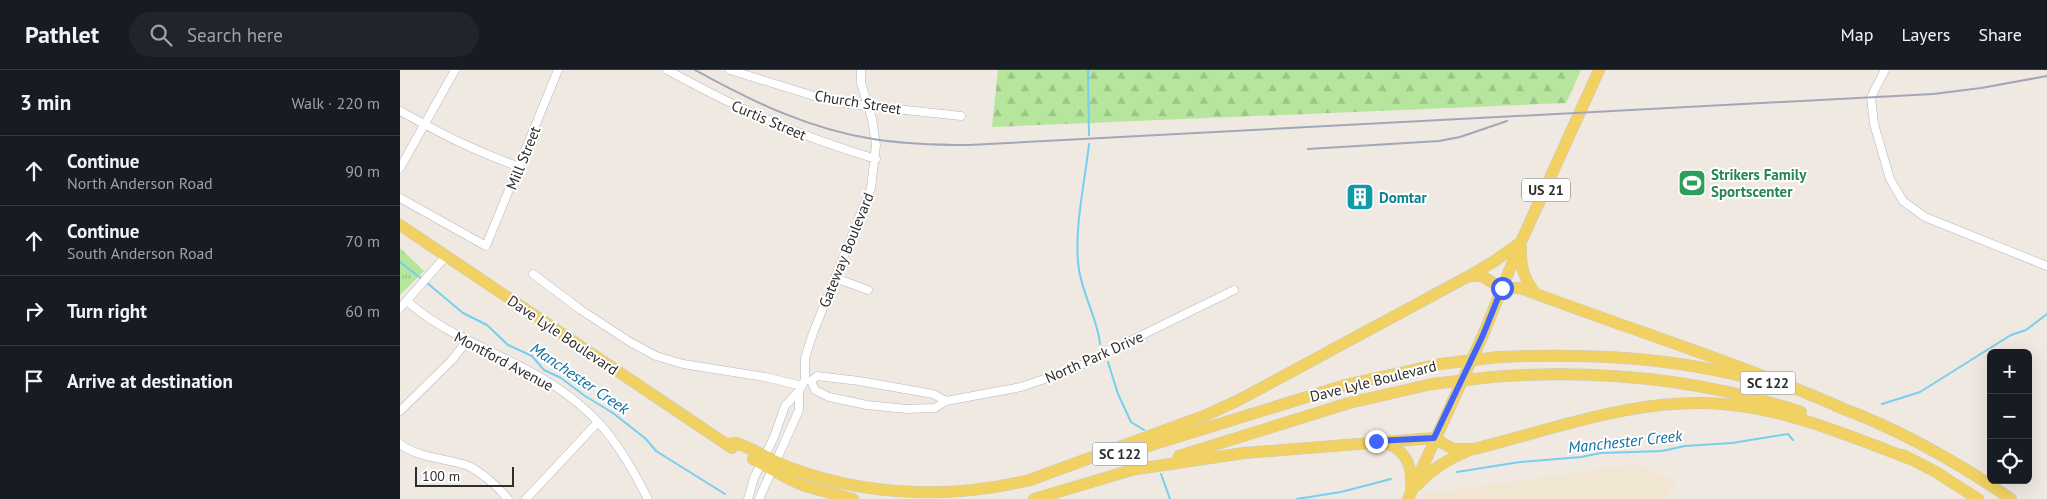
<!DOCTYPE html>
<html lang="en">
<head>
<meta charset="utf-8">
<style>
  :root { --surface:#171b24; --page:#20242c; --text:#f1f3f6; --muted:#9ea1a6; --line:#363941 }
  body { margin:0; font-family:"PT Sans",sans-serif; background:var(--page); color:var(--text) }
  .controls { position:absolute; right:15px; bottom:15px; display:grid; overflow:hidden; border-radius:8px; box-shadow:0 5px 20px #0002 }
  .controls button { width:45px; height:45px; display:grid; place-items:center; padding:0; border:0; border-bottom:1px solid var(--line); background:var(--surface); color:var(--text); font:25px sans-serif }
  .scale { position:absolute; left:15px; bottom:12px; width:99px; box-sizing:border-box; padding-left:5px; border:2px solid #2e2e2e; border-top:0; font-size:14px; line-height:18px; white-space:nowrap; color:#2e2e2e; -webkit-text-stroke:4px #fff; paint-order:stroke }
  .stop { position:absolute; width:15px; height:15px; margin:-11px; border:4px solid #4264fb; border-radius:50%; background:#fff }
  .stop.end { background:#4264fb; border-color:#fff; box-shadow:0 1px 5px #0008 }
  .list { margin:0; padding:0; list-style:none }
  h2 { display:flex; justify-content:space-between; align-items:center; height:65px; margin:0; padding:0 20px; font-size:21px }
  h2 small { font-size:16px; font-weight:400; color:var(--muted) }
  .list li { display:grid; grid-template-columns:32px 1fr auto; gap:15px; align-items:center; box-sizing:border-box; height:70px; padding:0 20px; border-top:1px solid var(--line) }
  .list b { display:block; font-size:19px; white-space:nowrap }
  .list p { margin:0; font-size:16px; white-space:nowrap; color:var(--muted) }
  .list em { font-size:16px; font-style:normal; color:var(--muted) }
  .icon { flex:none; width:28px; height:28px; fill:none; stroke:currentColor; stroke-width:2; stroke-linecap:round; stroke-linejoin:round }
  .map { position:relative; flex:none; width:1647px; height:429px; overflow:hidden }
  header { display:flex; align-items:center; gap:30px; box-sizing:border-box; height:70px; padding:0 25px; background:var(--surface); border-bottom:1px solid var(--line) }
  header strong { font-size:24px }
  nav { display:flex; gap:28px; margin-inline-start:auto; font-size:18px }
  .search { width:350px; height:45px; background:var(--page); display:flex; align-items:center; gap:12px; box-sizing:border-box; padding:0 18px; border-radius:28px; color:var(--muted); font-size:19px }
  main { display:flex }
  aside { flex:1; background:var(--surface) }
  .map>svg:first-child { display:block }
</style>
</head>
<body>
<header>
<strong>Pathlet</strong>
<div class="search"><svg class="icon" aria-label="search" viewBox="0 0 24 24"><circle cx="10" cy="10" r="6"/><path d="M15 15l6 6"/></svg>Search here</div>
<nav><a>Map</a><a>Layers</a><a>Share</a></nav>
</header>
<main>
<aside>
<h2>3 min<small>Walk · 220 m</small></h2>
<ul class="list">
<li><svg class="icon" aria-label="ahead" viewBox="0 0 24 24"><path d="M12 20V5M6 11l6-6 6 6"/></svg><div><b>Continue</b><p>North Anderson Road</p></div><em>90 m</em></li>
<li><svg class="icon" aria-label="ahead" viewBox="0 0 24 24"><path d="M12 20V5M6 11l6-6 6 6"/></svg><div><b>Continue</b><p>South Anderson Road</p></div><em>70 m</em></li>
<li><svg class="icon" aria-label="right" viewBox="0 0 24 24"><path d="M7 20v-9h11M14 6l5 5-5 5"/></svg><div><b>Turn right</b></div><em>60 m</em></li>
<li><svg class="icon" aria-label="arrive" viewBox="0 0 24 24"><path d="M6 21V4h12l-3 4 3 4H6"/></svg><div><b>Arrive at destination</b></div></li>
</ul>
</aside>
<div class="map">
<svg width="1647" height="429" viewBox="0 0 1647 429">
  <defs>
    <pattern id="forest-firs" width="22" height="20" patternUnits="userSpaceOnUse" patternTransform="scale(1.25)"><rect width="22" height="20" fill="#b6e59e"/><path d="M5 1l3.5 6h-7zM16 11l3.5 6h-7z" fill="#9dc588"/></pattern>
    <pattern id="park-tufts" width="24" height="20" patternUnits="userSpaceOnUse" patternTransform="scale(1.25)"><rect width="24" height="20" fill="#b6e59e"/><path d="M3 7l-1-3M5 7V3M7 7l1-3M15 17l-1-3M17 17v-4M19 17l1-3" fill="none" stroke="#9dc588"/></pattern>
  </defs>
  <rect width="100%" height="100%" fill="#efe9e1"/>
  <path fill="#f0e6d1" d="M1237,394L1275,411L1266,429H1021L1023,424Z"/>
  <path fill="url(#forest-firs)" d="M598,0H1181L1166,33L592,57Z"/>
  <path fill="url(#park-tufts)" d="M0,178L24,201L0,225Z"/>
  <g fill="none" stroke-linecap="round" stroke-linejoin="round">
    <path stroke="#75cff0" stroke-width="2" d="M688,0L689,65
      M689,74C685,112 673,163 679,200C683,225 698,251 700,274
      M0,192L22,209
      M26,212L63,243L87,255L108,275L132,286L144,300L161,308L185,326L213,343L246,369L256,381L325,424
      M708,292L718,324L731,352L744,360
      M1482,334L1520,322L1611,265L1626,260L1647,244
      M1057,402L1120,392L1181,387L1201,383L1262,381L1285,376L1332,373L1388,364L1393,370
      M761,404L770,429
      M897,429L941,422L991,409"/>
    <defs>
      <path id="minor" d="M267,0C288,11 308,22 329,32C376,55 426,74 476,89
        M330,0L414,26L450,34L561,46
        M1485,0L1471,27L1474,54L1490,109L1503,131L1525,147L1647,196
        M0,41C40,63 76,82 120,97
        M0,98L55,0
        M0,128L86,176L158,0
        M133,204L181,240L230,272L256,286L283,294L365,307L402,316
        M435,208L468,220
        M7,231C38,259 75,273 112,292C143,307 175,327 199,353C219,375 234,402 248,429
        M0,238L46,186
        M411,311L415,320L429,327L467,335L507,339L535,338L546,331L621,317L671,300L834,220
        M411,311L417,306L459,311L533,324L546,331
        M0,341L51,291L68,270
        M0,374C19,388 44,388 66,395C81,401 98,417 108,429
        M126,429L198,352
        M348,429L354,408L374,367L385,336L399,321L405,310V288L413,263L471,118L476,75L472,49L461,13V0
        M359,429L399,340V321"/>
      <path id="primary" d="M0,155L332,378
        M1121,178C1120,196 1124,209 1135,223
        M1071,205L1093,192L1120,173
        M1099,287C1187,283 1275,287 1360,311
        M1092,307C1196,299 1301,309 1401,342
        M1436,336C1499,359 1556,391 1611,429
        M983,372C1004,378 1013,395 1011,417
        M327,374L336,373C357,380 375,393 396,400C473,427 558,429 637,408
        M719,385L949,314L1040,294
        M1503,385L1536,402L1578,429
        M779,386L949,333L1032,314
        M353,389L389,409L405,416L453,429
        M737,399L844,383L1034,368L1053,379H1074C1155,359 1237,327 1322,334C1387,339 1450,366 1510,389
        M630,410L804,346L839,330L1067,207C1088,202 1086,213 1102,217C1108,219 1116,217 1123,219C1229,259 1338,293 1442,338
        M1016,416C1031,400 1047,389 1068,381
        M634,429L742,397
        M1008,429L1083,265L1121,172L1199,0"/>
    </defs>
    <use href="#minor" stroke="#b4b7c1" stroke-width="9"/>
    <use href="#primary" stroke="#c9c9c9" stroke-width="12"/>
    <use href="#minor" stroke="#fff" stroke-width="8"/>
    <use href="#primary" stroke="#f2d163" stroke-width="11"/>
    <path stroke="#a3a6b8" stroke-width="2" d="M295,0C351,31 409,59 473,69C505,74 537,75 569,75L1533,24L1581,18L1647,6
      M908,79L1039,71L1060,67L1107,51"/>
    <defs>
      <path id="primary-bridge" d="M1040,294L1099,287
        M1032,314L1092,307"/>
    </defs>
    <use href="#primary-bridge" stroke="#c9c9c9" stroke-width="12" stroke-linecap="butt"/>
    <use href="#primary-bridge" stroke="#f2d163" stroke-width="11"/>
  </g>
  <g fill="none" stroke-linecap="round" stroke-linejoin="round">
    <path stroke="#4264fb" stroke-width="6" d="M976,371L1034,368L1083,265L1102,218"/>
  </g>
  <defs>
    <symbol id="stadium-square" viewBox="-11 -11 22 22"><rect x="-9" y="-9" width="18" height="18" rx="4" fill="#2e9e5b" stroke="#fff"/><path d="M0-5a6.5 5 0 1 0 0 10a6.5 5 0 1 0 0-10ZM-3.5-1.8h7v3.6h-7Z" fill="#fff"/></symbol>
    <symbol id="building-square" viewBox="-11 -11 22 22"><rect x="-9" y="-9" width="18" height="18" rx="4" fill="#0f9aa8" stroke="#fff"/><path d="M-4-6H4V6H1V3H-1V6H-4ZM-2.5-4.3h1.7v1.8h-1.7ZM.8-4.3h1.7v1.8H.8ZM-2.5-1h1.7V.8h-1.7ZM.8-1h1.7V.8H.8Z" fill="#fff"/></symbol>
  </defs>
  <g fill-rule="evenodd">
    <use href="#stadium-square" x="1276" y="97" width="32" height="32"/>
    <use href="#building-square" x="944" y="111" width="32" height="32"/>
  </g>
  <g text-anchor="middle" dominant-baseline="central" stroke-width="4" stroke-linejoin="round" paint-order="stroke">
    <g fill="#fff" stroke="#6d6d6d" stroke-width="1">
      <rect x="1122" y="108.5" width="48" height="23" rx="4"/>
      <rect x="1340.5" y="301.5" width="55" height="23" rx="4"/>
      <rect x="692.5" y="372.5" width="55" height="23" rx="4"/>
    </g>
    <g font-size="14" font-weight="bold" fill="#2e2e2e">
      <text x="1146" y="120">US 21</text>
      <text x="1368" y="313">SC 122</text>
      <text x="720" y="384">SC 122</text>
    </g>
    <g font-size="15" fill="#2e2e2e" stroke="#fff">
      <text transform="translate(458 32) rotate(9)">Church Street</text>
      <text transform="translate(369 50) rotate(23)">Curtis Street</text>
      <text transform="translate(123 88) rotate(-68)">Mill Street</text>
      <text transform="translate(446 180) rotate(-68)">Gateway Boulevard</text>
      <text transform="translate(163 265) rotate(34)">Dave Lyle Boulevard</text>
      <text transform="translate(694 287) rotate(-24)">North Park Drive</text>
      <text transform="translate(104 291) rotate(28)">Montford Avenue</text>
      <text transform="translate(973 311) rotate(-14)">Dave Lyle Boulevard</text>
    </g>
    <g font-size="15" font-weight="bold" fill="#27864d" stroke="#fff" text-anchor="start">
      <text x="1311" y="104">Strikers Family<tspan x="1311" dy="17">Sportscenter</tspan></text>
    </g>
    <g font-size="15" font-weight="bold" fill="#0d838f" stroke="#fff" text-anchor="start">
      <text x="979" y="127">Domtar</text>
    </g>
    <g font-size="16" font-style="italic" fill="#0d6fa3" stroke="#fff">
      <text transform="translate(180 308) rotate(34)">Manchester Creek</text>
      <text transform="translate(1225 371) rotate(-6)">Manchester Creek</text>
    </g>
  </g>
</svg>
<div class="controls">
<button>+</button>
<button>−</button>
<button><svg class="icon" aria-label="locate" viewBox="0 0 24 24"><circle cx="12" cy="12" r="6"/><path d="M12 2v4M12 18v4M2 12h4M18 12h4"/></svg></button>
</div>
<div class="scale">100 m</div>
<div class="stop" style="left:1102px;top:218px"></div>
<div class="stop end" style="left:976px;top:371px"></div>
</div>
</main>
</body>
</html>
